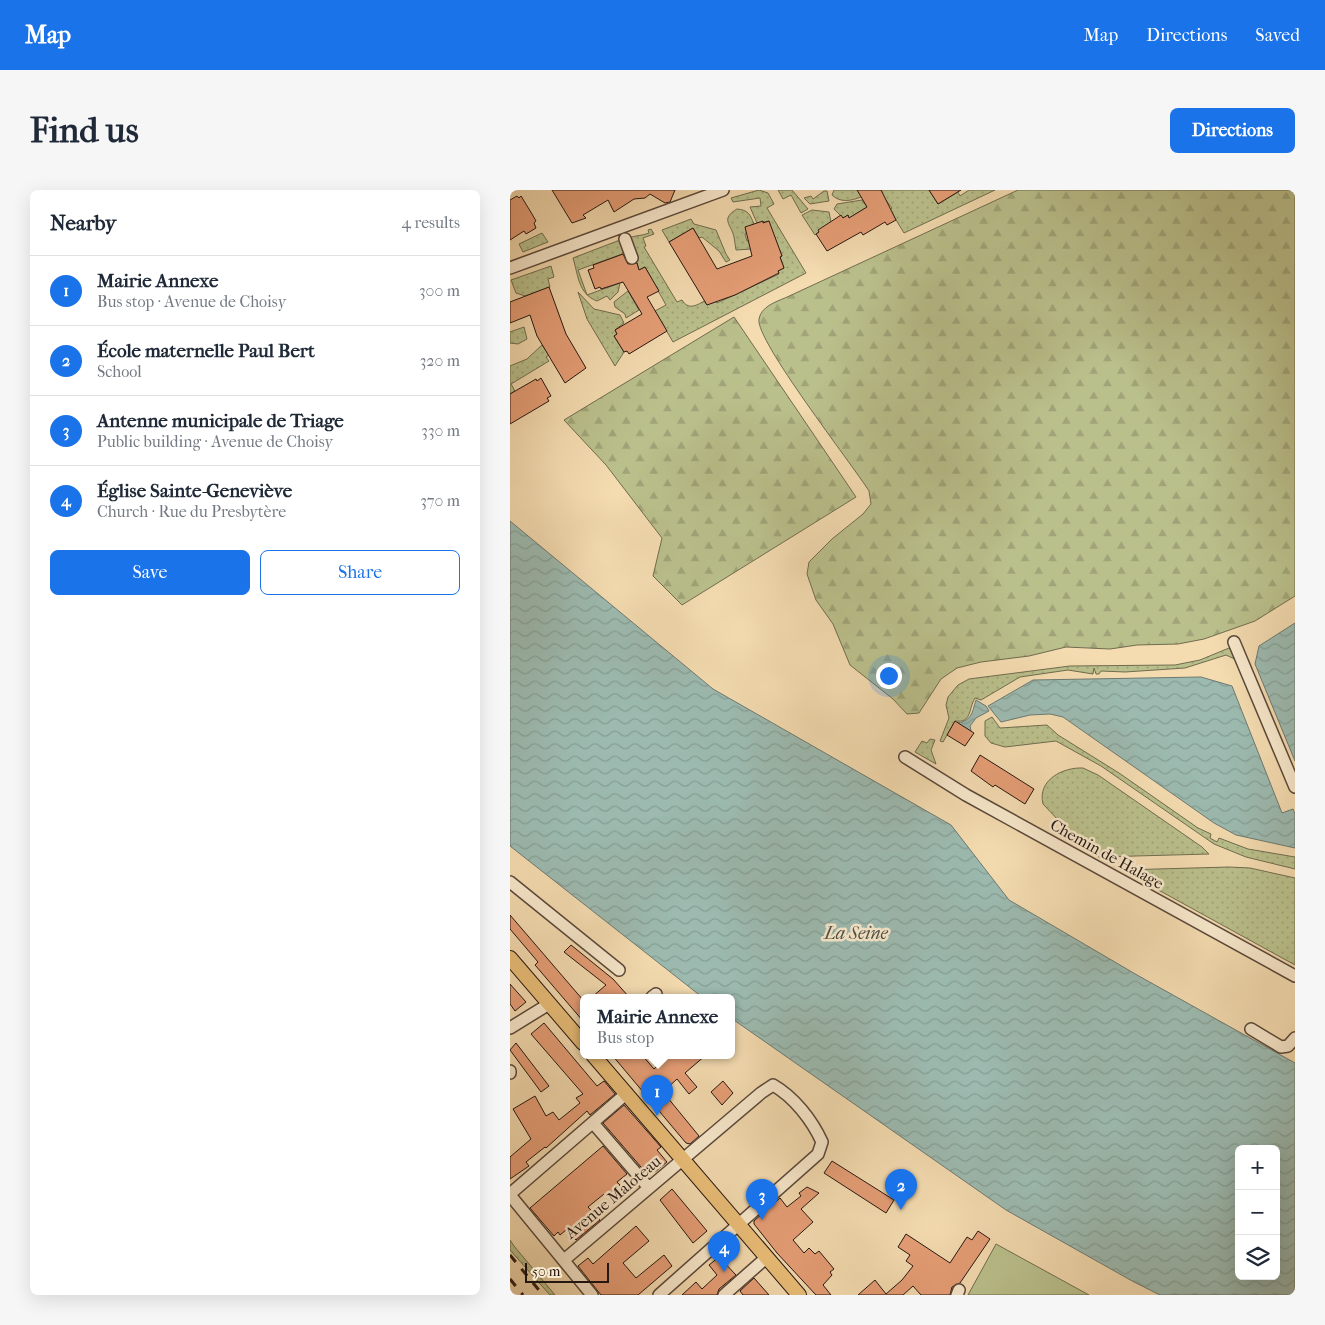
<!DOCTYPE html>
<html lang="en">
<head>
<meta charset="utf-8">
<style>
  :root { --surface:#fff; --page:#f6f6f7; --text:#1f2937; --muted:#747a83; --line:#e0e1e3; --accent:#1a73e8 }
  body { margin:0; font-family:"IM FELL French Canon",serif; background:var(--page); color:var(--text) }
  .controls { position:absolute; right:15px; bottom:15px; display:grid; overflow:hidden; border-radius:8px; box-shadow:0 5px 20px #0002 }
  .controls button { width:45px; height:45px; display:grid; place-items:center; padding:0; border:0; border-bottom:1px solid var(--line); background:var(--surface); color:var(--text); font:25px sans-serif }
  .scale { position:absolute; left:15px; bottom:12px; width:84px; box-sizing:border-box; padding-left:5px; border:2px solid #261712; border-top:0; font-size:14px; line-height:18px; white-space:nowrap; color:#261712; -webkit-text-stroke:4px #f8e8cc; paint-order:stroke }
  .you { position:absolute; left:378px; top:485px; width:18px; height:18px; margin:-12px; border:4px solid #fff; border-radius:50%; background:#1a73e8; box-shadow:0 0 0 8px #1a73e833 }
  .badge { display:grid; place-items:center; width:32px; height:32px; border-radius:50%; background:var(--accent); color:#fff; font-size:16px; font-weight:700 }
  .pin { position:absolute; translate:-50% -41px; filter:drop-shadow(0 1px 2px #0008) }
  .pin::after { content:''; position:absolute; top:26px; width:18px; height:15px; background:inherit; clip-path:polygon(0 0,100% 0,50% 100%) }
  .popup { position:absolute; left:70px; top:804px; width:155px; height:65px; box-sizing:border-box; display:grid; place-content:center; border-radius:8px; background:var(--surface); filter:drop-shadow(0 1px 4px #0005); font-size:16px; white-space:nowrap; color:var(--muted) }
  .popup b { font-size:19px; color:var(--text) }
  .popup::after { content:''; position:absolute; left:50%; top:100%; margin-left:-10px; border:10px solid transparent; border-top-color:var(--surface) }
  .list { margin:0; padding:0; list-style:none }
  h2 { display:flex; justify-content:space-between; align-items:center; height:65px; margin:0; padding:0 20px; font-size:21px }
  h2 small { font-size:16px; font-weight:400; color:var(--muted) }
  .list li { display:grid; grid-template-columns:32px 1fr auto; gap:15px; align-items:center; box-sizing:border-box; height:70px; padding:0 20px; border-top:1px solid var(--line) }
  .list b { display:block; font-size:19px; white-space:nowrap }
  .list p { margin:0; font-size:16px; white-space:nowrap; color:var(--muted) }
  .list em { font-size:16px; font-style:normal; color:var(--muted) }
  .actions { display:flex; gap:10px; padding:15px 20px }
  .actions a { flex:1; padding:11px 0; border:1px solid var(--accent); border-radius:8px; text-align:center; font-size:18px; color:var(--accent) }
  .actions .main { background:var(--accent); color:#fff }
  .icon { flex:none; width:28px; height:28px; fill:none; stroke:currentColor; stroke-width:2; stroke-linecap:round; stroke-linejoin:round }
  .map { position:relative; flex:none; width:785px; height:1105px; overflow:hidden; border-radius:8px }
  header { display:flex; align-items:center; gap:30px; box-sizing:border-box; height:70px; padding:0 25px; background:var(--accent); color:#fff }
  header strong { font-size:24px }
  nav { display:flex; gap:28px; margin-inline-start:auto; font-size:18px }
  .intro { display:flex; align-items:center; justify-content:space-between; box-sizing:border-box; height:120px; padding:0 30px }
  h1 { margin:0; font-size:35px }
  .button { padding:12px 22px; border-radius:8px; background:var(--accent); color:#fff; font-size:18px; font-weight:700 }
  main { display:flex; gap:30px; padding:0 30px }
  aside { flex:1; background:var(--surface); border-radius:8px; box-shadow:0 5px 20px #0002 }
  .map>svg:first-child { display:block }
</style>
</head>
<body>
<header>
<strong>Map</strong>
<nav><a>Map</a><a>Directions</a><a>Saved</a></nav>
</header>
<div class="intro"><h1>Find us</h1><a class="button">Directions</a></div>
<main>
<aside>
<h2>Nearby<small>4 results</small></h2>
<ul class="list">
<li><span class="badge">1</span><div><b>Mairie Annexe</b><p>Bus stop · Avenue de Choisy</p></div><em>300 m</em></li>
<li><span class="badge">2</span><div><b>École maternelle Paul Bert</b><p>School</p></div><em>320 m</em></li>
<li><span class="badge">3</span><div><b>Antenne municipale de Triage</b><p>Public building · Avenue de Choisy</p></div><em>330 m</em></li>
<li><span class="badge">4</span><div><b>Église Sainte-Geneviève</b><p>Church · Rue du Presbytère</p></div><em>370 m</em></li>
</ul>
<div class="actions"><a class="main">Save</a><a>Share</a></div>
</aside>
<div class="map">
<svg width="785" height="1105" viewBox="0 0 785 1105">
  <defs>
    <pattern id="grass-dots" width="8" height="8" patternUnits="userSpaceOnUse" patternTransform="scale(1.25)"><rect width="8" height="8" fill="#bac08c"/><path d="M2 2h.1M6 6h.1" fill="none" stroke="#a0a478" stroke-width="1.8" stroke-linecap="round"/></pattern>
    <pattern id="forest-firs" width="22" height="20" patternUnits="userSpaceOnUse" patternTransform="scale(1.25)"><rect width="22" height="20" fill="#bac08c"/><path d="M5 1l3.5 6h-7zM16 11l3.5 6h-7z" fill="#a0a478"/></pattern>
    <pattern id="water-waves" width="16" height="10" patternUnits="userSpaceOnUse" patternTransform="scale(1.25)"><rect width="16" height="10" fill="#9cbab0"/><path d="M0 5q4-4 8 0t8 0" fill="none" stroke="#869f96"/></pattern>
  </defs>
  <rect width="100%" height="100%" fill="#f4dbb0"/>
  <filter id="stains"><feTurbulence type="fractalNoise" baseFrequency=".004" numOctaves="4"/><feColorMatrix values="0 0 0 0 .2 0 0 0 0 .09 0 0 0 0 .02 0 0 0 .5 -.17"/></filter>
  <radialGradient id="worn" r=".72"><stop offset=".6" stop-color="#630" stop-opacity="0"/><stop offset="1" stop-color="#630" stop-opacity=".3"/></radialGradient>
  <path fill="url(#grass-dots)" stroke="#706c4f" d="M249,0L258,3L264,14L257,18L296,83L163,152L145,121L156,115L135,77L127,81L128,77L119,48C126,45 132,46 139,43L138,40L141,39L144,44L133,48L136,56L134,57L167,112L172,110C178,120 186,116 194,111L197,115L205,111L207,113L269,84L268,81L274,78L270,67L272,66L270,60H267L265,47L263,48L259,31L247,33L240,17L251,16L250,8L223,12L221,8Z
    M268,0H282L298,19L291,23L281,5L273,9Z
    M324,0H349L351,7C341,11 330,13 322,5Z
    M371,0H419L428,14L448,2L450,6L459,0H485L394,43L380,20L382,18L371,4Z
    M314,1H317L319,11L300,14L294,8L301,6L303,9Z
    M352,10L357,17L339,28L338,25L333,28L324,19L327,14Z
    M227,19C238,20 240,24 244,34L235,44L237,51L240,50L241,59L226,60C225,56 225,51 224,47C221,34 210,29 227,19Z
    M302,20L319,22L321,32L305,45L292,25Z
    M181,29L184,34L206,40L216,64L220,70L216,72L209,61L192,47L189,48L183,38L159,52L152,40Z
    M32,43L38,52L13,62L9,54Z
    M110,50L115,63L68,80L77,105L110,93L108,102L100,110L97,106L87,111C68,104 68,84 63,68Z
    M41,76L44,87L38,89L40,97L15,106L6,103L1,90Z
    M118,101L129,120L116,128L115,124L105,117L104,112Z
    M68,102L84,119L110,125L114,133L105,140L107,144L104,146L114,162L105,176L77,129Z
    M14,137L17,149L8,154L0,153V142Z
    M32,155L39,165L36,167L39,171L1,194L5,201L0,204V176L17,169Z
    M719,458L731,472L716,465L675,478L615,482L591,481L589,484H586L584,478L583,484L558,480L510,487L471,510L465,508C458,520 462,533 445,531L433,552L430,551L439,528L436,515L438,507L448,495L459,489L560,476L665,475L690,470Z
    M482,527L490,538L537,535L548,545L609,583L688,638L701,644L700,648L707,652L709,648L738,659L785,667V679L736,667L704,654L591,576L546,551L495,557L481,553L475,546V531Z
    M420,549L425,550L421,560L426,574L405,562L412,551L417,553Z
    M573,578L588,585L692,657L699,664L589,667L552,647L555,642L551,633L533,614C527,590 553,577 573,578Z
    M719,677L740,678L785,688V775L612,680Z
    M0,1050L4,1056L45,1105H40L0,1060Z"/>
  <path fill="url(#forest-firs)" stroke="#706c4f" d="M508,0H785V406L745,431L694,449L668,454L627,455L600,459L556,457L519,466L471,472L447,478L431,489L409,523L397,524L383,509L340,475L323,434L306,410L297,384L299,372L322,349L353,324L361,314L359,301C342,274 245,150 249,129C251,117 265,112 275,108Z
    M224,127L346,307L172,415L143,386L152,348L96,275L54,230Z"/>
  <path fill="#bac08c" stroke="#706c4f" d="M486,1054L579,1105H458Z"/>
  <path fill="url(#water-waves)" stroke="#6d7971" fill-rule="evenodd" d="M0,331L203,499L441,635L499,710L627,785L785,873V1105H650L624,1092L496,1020L221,828V807H192L0,656ZM729,959H766V1086H729Z
    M785,433V571L745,474L749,456Z
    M691,487L722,496L772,623L783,619L785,624V658L726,645L704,633L553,527L540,524L520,525L491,532L478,516L523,490Z
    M466,510L476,516L479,521L466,528L460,536L461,541L448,533C462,530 462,523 466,510Z"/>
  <path fill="#e69e76" stroke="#261712" d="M42,0H165L160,12L155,13L140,4L135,8L124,9L104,22L98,10L73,25L76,28L62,33Z
    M347,0H371L386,30L377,35L375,32L353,45L351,42L317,61L306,44L309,42L308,40L331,25L333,28L338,25L339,28L357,17Z
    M419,0H451L428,14Z
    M7,6L9,8L11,6L22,24L26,31L24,33L26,38L16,44L14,41L0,50V10Z
    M253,31V33L259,31L272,66L270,67L274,78L268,81L269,83L225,105L197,115L159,52L183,38L207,79L242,66L235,37Z
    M113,64L118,74L127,73L129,80L135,77L149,101L137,107L157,141L119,164L117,161L114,162L104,146L107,144L105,140L132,124L113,92L91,99L90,97L85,99L78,80L84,78L83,75Z
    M39,97L56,144L76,178L55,193L27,146L20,125L0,133V112Z
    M31,188L41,206L37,208L39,211L0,234V204L26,189L27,191Z
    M445,531L464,543L455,556L437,545Z
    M470,565L524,599L515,614L485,595L483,597L461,581Z
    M0,725L73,810V831L25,775L28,772L0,739Z
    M61,755L103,789L119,807H82L96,795L54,762Z
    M0,794L16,812L5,821L0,814Z
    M34,833L87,896L94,891L105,904L80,925L77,921L36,958L35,957L16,972L19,976L0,989V967L21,949L3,919L25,906L36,926L43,922L49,930L70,913L66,908L73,904L21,844Z
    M6,853L39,896L31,902L0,860Z
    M102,865H132L144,879L159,865H196L175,883L187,897L179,904L167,889L153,902L189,946L180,954L176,953Z
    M213,891L223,903L212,915L201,902Z
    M114,915L151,957L147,960L157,972L145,982L143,979L137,984L93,933Z
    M93,956L117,984L107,992L110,995L96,1007L94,1004L78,1017L90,1030L66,1050L56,1040L50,1045L48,1042L44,1046L20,1018Z
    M322,971L384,1010L376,1023L314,983Z
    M297,997L309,1003L291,1019L303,1032L283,1050L294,1063L299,1058L305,1064L309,1061L324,1079L320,1082L322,1085L313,1095L321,1105H306L267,1063L244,1034V1031L270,1008L277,1017L291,1006L289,1003Z
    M162,999L197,1041L183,1053L150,1010Z
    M126,1036L139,1051L113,1073L126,1088L154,1065L162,1076L128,1105H91L68,1076L78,1068L83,1074Z
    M468,1041L480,1049L450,1093L442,1097L440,1105H411L403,1096L393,1105H348L365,1090L376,1104L392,1090L403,1076L396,1071L400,1065L388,1057L396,1044L440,1073L457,1047L462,1050Z
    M209,1067L226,1085L209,1099L207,1105H172L186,1092L192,1099L207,1085L199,1075Z
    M244,1088L259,1105H233L230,1101Z"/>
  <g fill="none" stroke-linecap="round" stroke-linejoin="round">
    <defs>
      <path id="minor" d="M115,49L122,68
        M0,78L213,0
        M724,452L785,597
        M395,567L456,605L785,786
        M0,692L109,780
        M142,807L146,804
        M0,838L39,814
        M741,839L771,857L778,856L785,848
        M0,881V883
        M83,933L139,998
        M0,1004L117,903
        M0,1005L82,1105
        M54,1070L251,903L263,895C284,907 302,930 312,952L308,964L149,1105
        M214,1105L257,1067
        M447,1105L449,1100"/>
      <path id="major" d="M0,768L73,853
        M83,865L289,1105"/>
    </defs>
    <use href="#minor" stroke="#5a483a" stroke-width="14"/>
    <use href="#major" stroke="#261712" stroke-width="16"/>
    <use href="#minor" stroke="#f8e8cc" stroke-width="11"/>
    <use href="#major" stroke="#eabe78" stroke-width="14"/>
    <path stroke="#261712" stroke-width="3" stroke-dasharray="9 9" stroke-linecap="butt" d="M0,1065L33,1105
      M0,1089L13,1105"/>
  </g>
  <g text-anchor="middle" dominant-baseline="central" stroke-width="5" stroke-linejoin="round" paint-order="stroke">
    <g font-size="16" fill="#261712" stroke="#f8e8cc">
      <text transform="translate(597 664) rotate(29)">Chemin de Halage</text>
      <text transform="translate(103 1007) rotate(-40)">Avenue Maloteau</text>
    </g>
    <g font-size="18" font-style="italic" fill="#4f5049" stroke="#f8e8cc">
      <text x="346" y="743">La Seine</text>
    </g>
  </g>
  <rect width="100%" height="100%" filter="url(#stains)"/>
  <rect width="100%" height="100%" fill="url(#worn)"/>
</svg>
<div class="controls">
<button>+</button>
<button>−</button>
<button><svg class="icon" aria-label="layers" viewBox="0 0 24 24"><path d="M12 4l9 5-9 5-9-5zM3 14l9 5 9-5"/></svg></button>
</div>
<div class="scale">50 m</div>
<div class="you"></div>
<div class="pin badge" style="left:147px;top:926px">1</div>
<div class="popup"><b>Mairie Annexe</b>Bus stop</div>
<div class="pin badge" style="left:391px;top:1020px">2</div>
<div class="pin badge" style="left:252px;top:1030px">3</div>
<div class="pin badge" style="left:214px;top:1082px">4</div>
</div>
</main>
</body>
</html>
